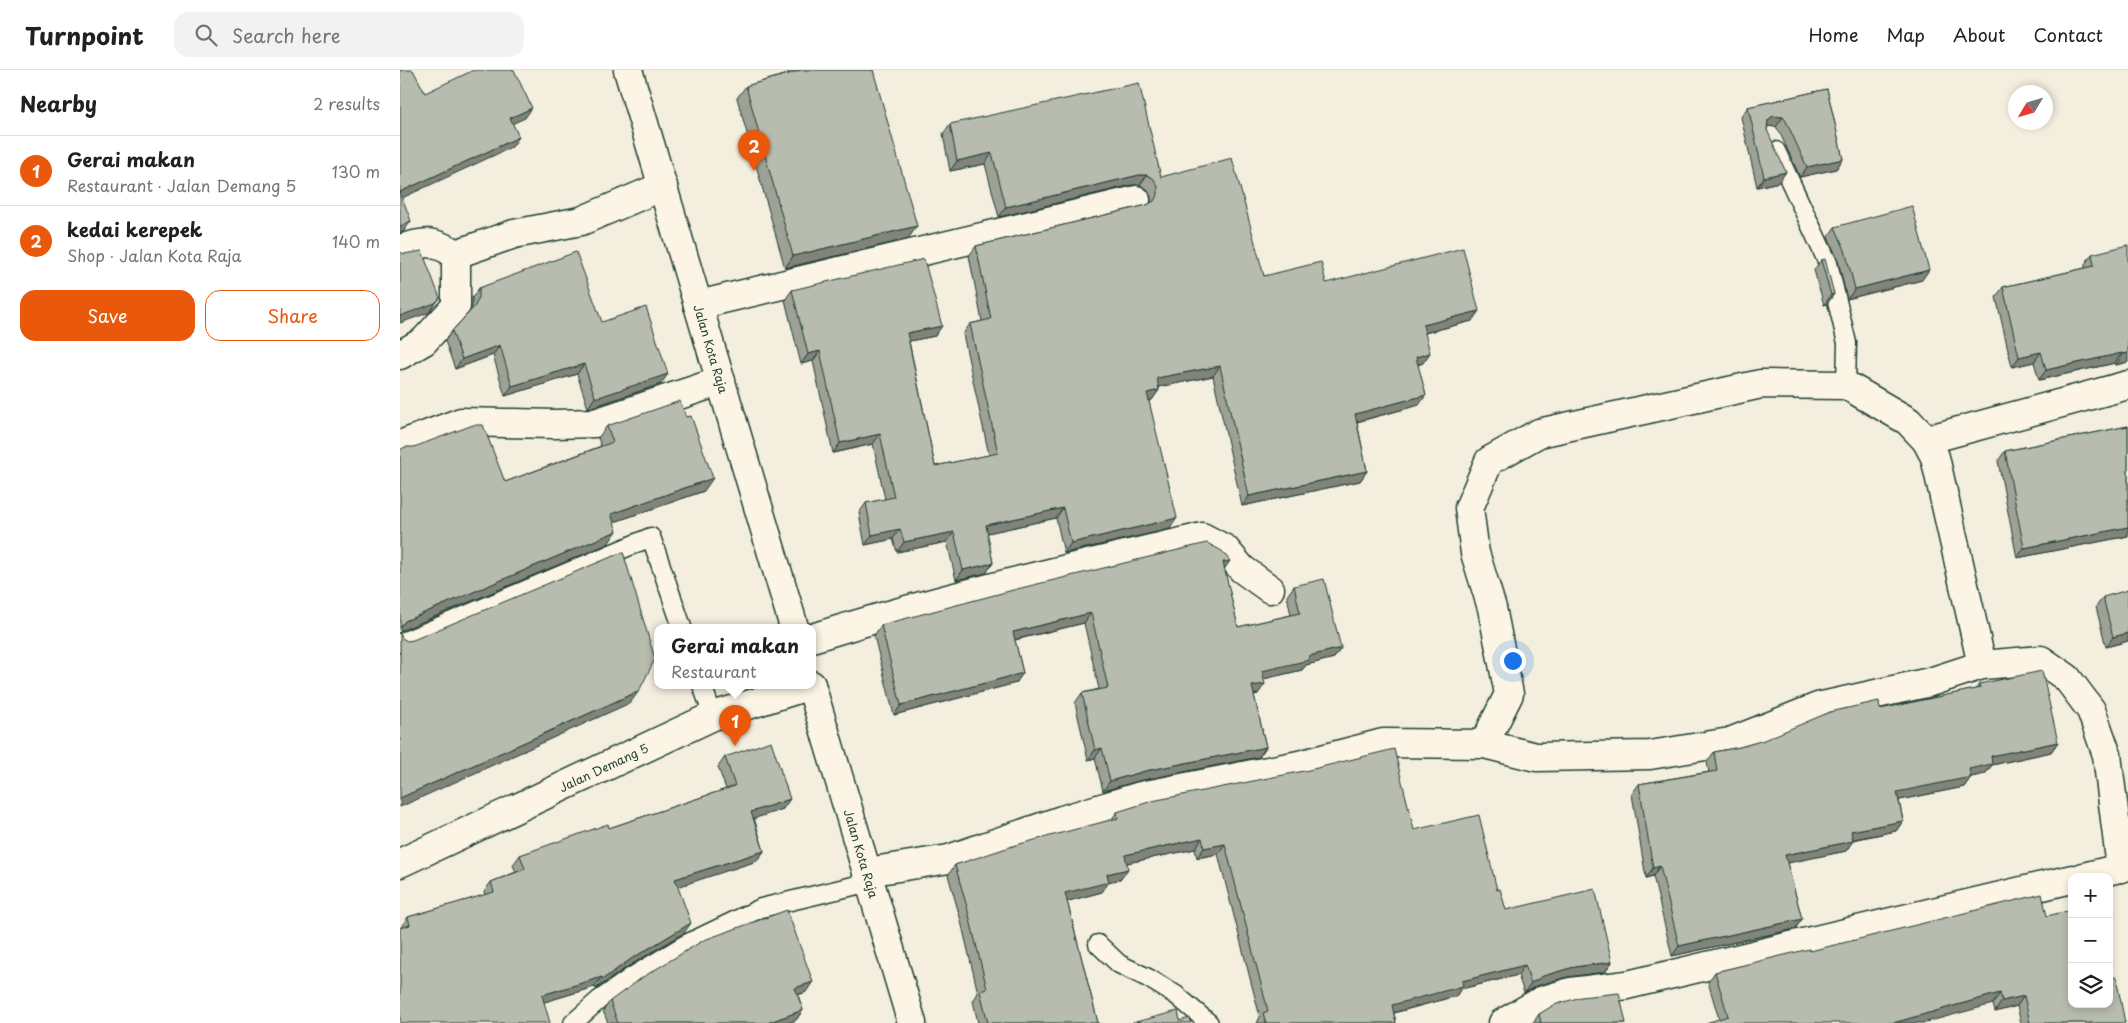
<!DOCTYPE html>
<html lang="en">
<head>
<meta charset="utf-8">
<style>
  :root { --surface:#fff; --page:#f2f2f2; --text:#202124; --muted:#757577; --line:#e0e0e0; --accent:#ea580c }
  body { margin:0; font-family:"Playpen Sans",sans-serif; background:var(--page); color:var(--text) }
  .controls { position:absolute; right:15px; bottom:15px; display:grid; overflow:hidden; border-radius:10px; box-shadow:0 2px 8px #0003 }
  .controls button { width:45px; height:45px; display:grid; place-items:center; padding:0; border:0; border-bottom:1px solid var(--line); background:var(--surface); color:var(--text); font:25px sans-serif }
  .compass { position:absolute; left:1608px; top:15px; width:45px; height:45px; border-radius:50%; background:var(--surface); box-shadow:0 2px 8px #0003; rotate:232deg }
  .you { position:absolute; left:1112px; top:590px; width:18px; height:18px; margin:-12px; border:4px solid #fff; border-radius:50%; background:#1a73e8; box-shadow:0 0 0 8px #1a73e833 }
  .badge { display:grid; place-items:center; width:32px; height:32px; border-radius:50%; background:var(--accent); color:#fff; font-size:16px; font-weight:700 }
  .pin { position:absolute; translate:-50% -41px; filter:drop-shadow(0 1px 2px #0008) }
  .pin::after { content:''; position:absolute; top:26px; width:18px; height:15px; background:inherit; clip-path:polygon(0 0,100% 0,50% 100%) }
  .popup { position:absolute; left:254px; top:554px; width:162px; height:65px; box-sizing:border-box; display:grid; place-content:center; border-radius:10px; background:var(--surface); filter:drop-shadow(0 1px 4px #0005); font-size:16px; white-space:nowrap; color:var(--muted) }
  .popup b { font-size:19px; color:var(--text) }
  .popup::after { content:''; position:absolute; left:50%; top:100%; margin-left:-10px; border:10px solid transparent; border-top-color:var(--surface) }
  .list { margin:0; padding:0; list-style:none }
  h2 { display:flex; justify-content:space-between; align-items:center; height:65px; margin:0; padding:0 20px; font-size:21px }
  h2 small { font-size:16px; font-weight:400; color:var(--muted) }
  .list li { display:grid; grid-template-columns:32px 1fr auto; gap:15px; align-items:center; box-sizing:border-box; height:70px; padding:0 20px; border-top:1px solid var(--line) }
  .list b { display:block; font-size:19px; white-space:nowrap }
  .list p { margin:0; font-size:16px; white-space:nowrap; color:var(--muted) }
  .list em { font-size:16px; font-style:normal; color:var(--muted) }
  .actions { display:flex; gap:10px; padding:15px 20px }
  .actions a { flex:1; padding:11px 0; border:1px solid var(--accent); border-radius:15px; text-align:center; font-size:18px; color:var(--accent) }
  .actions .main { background:var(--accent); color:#fff }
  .icon { flex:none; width:28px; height:28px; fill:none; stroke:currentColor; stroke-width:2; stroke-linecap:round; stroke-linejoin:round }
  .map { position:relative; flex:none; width:1728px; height:953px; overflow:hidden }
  header { display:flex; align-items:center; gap:30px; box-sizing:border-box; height:70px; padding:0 25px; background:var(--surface); border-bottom:1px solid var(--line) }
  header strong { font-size:24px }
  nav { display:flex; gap:28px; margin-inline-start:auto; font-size:18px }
  .search { width:350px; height:45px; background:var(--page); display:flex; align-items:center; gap:12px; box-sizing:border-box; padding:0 18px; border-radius:15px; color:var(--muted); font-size:19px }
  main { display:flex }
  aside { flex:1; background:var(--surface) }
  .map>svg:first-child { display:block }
</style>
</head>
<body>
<header>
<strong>Turnpoint</strong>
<div class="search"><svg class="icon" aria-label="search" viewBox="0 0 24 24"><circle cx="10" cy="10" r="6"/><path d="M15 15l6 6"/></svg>Search here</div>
<nav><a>Home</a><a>Map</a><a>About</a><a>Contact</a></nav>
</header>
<main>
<aside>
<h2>Nearby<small>2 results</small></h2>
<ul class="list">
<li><span class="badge">1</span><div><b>Gerai makan</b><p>Restaurant · Jalan Demang 5</p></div><em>130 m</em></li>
<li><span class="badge">2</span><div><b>kedai kerepek</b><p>Shop · Jalan Kota Raja</p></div><em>140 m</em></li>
</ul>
<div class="actions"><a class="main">Save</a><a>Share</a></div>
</aside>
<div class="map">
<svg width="1728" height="953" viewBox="0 0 1728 953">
  <rect width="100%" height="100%" fill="#f3eede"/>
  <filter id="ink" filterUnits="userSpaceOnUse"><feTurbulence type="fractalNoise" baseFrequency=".02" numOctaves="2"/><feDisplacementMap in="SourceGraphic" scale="10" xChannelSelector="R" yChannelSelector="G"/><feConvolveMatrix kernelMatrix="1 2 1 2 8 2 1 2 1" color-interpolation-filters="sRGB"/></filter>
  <g filter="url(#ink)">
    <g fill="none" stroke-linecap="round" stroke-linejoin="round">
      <defs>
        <path id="service" d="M1376,81L1428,193L1447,273L1446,315
          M0,573L251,467L282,557
          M302,615L313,646
          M698,874L719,894L748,908L776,925L809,953
          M173,953L199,930L230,908L286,874L361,838L470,812"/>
        <g id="minor">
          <path d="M0,179C27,171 32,170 56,184"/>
          <path d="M298,235L736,130"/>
          <path d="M0,285L24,271L56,236V184L114,164L181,151L263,116"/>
          <path d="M1526,370L1728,315"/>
          <path d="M0,375L61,352L155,354L195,353L321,311"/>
          <path d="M412,568C541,527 671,498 802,467L825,479L842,499L870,519"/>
          <path d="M1084,674L1109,624L1092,538L1075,483L1069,438L1089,391L1139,363L1361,314L1446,315L1508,351L1526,370L1535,387L1582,595"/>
          <path id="s1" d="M0,793L313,646L411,615"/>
          <path d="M467,802L549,789L662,750L741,726L899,695L983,673L1084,674L1136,687L1250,685L1330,672L1418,637L1530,612L1582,595L1641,590L1667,608L1691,640L1707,685L1721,798"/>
          <path d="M1683,807L1728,796"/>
          <path d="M1103,953L1141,931L1171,922L1227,915L1672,809"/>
        </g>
        <g id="secondary">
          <path id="s2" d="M228,0L394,557"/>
          <path id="s3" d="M411,615L512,953"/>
        </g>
      </defs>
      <use href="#service" stroke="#1f3d34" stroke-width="21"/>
      <use href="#minor" stroke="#1f3d34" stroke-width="31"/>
      <use href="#secondary" stroke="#1f3d34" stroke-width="31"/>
      <use href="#service" stroke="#fcf5e5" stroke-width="18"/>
      <use href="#minor" stroke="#fcf5e5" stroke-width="28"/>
      <use href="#secondary" stroke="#fcf5e5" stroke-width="28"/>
    </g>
    <path fill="#9ea296" stroke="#1f3d34" d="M387,0H473L508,169L385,198L337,28L346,16L388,4Z
      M1427,19L1443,89L1436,99L1400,107L1379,61L1376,57L1368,56L1367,60L1379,112L1357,117L1341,47L1348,37Z
      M550,54L761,107L864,206L926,213L1072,251L1025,263L1023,293L1018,295L1019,335L957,352L967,401L960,411L842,436L813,306L759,317V320L752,330L749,331L770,459L664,483L656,448L587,463L593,493L586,503L556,510L547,472L497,482L493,469L465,475L459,443L466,433L485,429L473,374L433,383L413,291L401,294L385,230L392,220L535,266L509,271L535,396L589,385L563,264L570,254L582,251L569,186L576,176L747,135L751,133V127L747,119L740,115H732L599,147L585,94L550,101L543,64Z
      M1435,157L1522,210L1447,229L1438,190L1428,167Z
      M1692,184L1728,292L1716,295L1715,293L1639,310L1634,292L1612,297L1596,227L1603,217L1685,198V194Z
      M1421,190L1434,224L1427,234L1424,235L1414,200Z
      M79,218L202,252L261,314L192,337L188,338L177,304L105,326L93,285L55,299L45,271L52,261L69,242L72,237V228Z
      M207,356L304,421L214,452L208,474L105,412L201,376L198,368Z
      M1728,356V466L1617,488L1598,391L1605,381Z
      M824,499L838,557L891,545L887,526L894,516L941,578L934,588L906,595L902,600L863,609L858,624L854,625L866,677L859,687L738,711L703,721L695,688L688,690L675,633L682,623L699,619L684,553L615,570L623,603L616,613L494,645L474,566L481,555Z
      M1703,527L1728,571L1706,577L1696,537Z
      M1579,614L1658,672L1651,682L1592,695L1585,704L1571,707L1564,717L1499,730L1503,751L1496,761L1453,770L1446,781L1387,793L1402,849L1395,859L1272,886L1253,806L1246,808L1232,724L1239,714L1309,702L1307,692L1314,682L1340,677L1480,639L1576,619Z
      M325,687L383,739L354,748L364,781L357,791L277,816L284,863L224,899L196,919L194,917L144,932L1,857L8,847L85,825L84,822L91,812L116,802L113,795L120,785L209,758L326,719L318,697Z
      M717,742L1014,760L1097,820L1106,840L1212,892L1205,902L1167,907L1136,916L1124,923L1118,905L1061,919L1056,926L994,943L996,953H857L860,947L818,784L797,788L795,779L727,793L721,809L709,812L702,822L667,831L698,953H578L573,931L578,923L560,847L548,805L555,795L711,750Z
      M1647,846L1672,934L1725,953H1621L1617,936L1595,942L1593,934L1319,949L1308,912L1315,902L1410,881Z
      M406,922L398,925L403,940L396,950L388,953H208L203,941L210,931Z
      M1139,944L1226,953H1133Z"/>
    <path fill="#81847a" stroke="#1f3d34" d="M132,38L125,48L103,58L110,48Z
      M1373,46L1383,47L1376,57L1366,56L1368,50Z
      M119,67L112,77L0,129V122Z
      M592,83L585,94L550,101L557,91Z
      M1443,89L1436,99L1400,107L1407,97Z
      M1386,102L1379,112L1357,117L1364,107Z
      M739,105H747L740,115H732L599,147L606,137Z
      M11,151L4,161L0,163V156Z
      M517,156L508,169L385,198L393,186Z
      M1529,200L1522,210L1447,229L1455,219Z
      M1434,224L1427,234L1424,235L1431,225Z
      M40,228L28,243L0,253V246Z
      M1079,241L1072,251L1016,265L1023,255Z
      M542,256L535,266L500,273L507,263Z
      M100,275L93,285L55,299L62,289Z
      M420,281L413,291L401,294L408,284Z
      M1641,282L1634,292L1612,297L1619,287Z
      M1030,283L1023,293L1009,297L1016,287Z
      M1722,283L1715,293L1639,310L1646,300Z
      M1728,283V292L1716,295L1723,284Z
      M184,294L177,304L105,326L112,316Z
      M820,296L813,306L750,319L757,308Z
      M268,304L261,314L192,337L188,338L195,327Z
      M759,320L752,330L740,333L747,323Z
      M1026,325L1019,335L948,354L955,344Z
      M480,364L473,374L433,383L440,373Z
      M967,401L960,411L842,436L849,426Z
      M313,408L304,421L203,456L211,444Z
      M663,438L656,448L579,465L586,455Z
      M777,448L770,459L664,483L671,473Z
      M1728,457V466L1617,488L1624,478Z
      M500,459L493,469L465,475L472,465Z
      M217,461L208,474L0,561V557L5,551Z
      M554,462L547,472L497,482L504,472Z
      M830,491L823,501V492Z
      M593,493L586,503L556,510L563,500Z
      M691,543L684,553L605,572L613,562Z
      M1728,563V571L1706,577L1713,567Z
      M941,578L934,588L906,595L902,600L855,611L862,601L909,586Z
      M623,603L616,613L494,645L501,635Z
      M865,614L858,624L845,626L852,616Z
      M239,621L230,633L0,737V728Z
      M1658,672L1651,682L1592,695L1585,704L1571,707L1564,717L1490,732L1497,722L1591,686Z
      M866,677L859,687L738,711L703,721L710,711L745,701Z
      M702,678L695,688L688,690L695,680Z
      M390,729L383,739L344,752L351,742Z
      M1503,751L1496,761L1444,771L1451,761Z
      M802,768L795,779L718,795L725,785Z
      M1453,771L1446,781L1378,795L1385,785Z
      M825,774L818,784L797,788L804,778Z
      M364,781L357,791L268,820L275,809Z
      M1260,796L1253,806L1246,808L1253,798Z
      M728,799L721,809L709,812L702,822L658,834L665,823L707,804Z
      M1402,849L1395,859L1272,886L1279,876Z
      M291,853L284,863L224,899L196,919L203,909L231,889Z
      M1212,892L1205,902L1167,907L1136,916L1124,923L1131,913L1143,906L1174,897Z
      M1125,895L1118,905L1061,919L1056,926L985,945L992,935L1062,911Z
      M202,907L194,917L135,935L142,925Z
      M413,912L406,922L388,928L395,918Z
      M1600,923L1593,934L1523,953H1493Z
      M1624,926L1617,936L1595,942L1602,931Z
      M403,940L396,950L388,953H367Z"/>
    <path fill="#b8bcae" stroke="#1f3d34" d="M0,0H13L25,23L74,0H114L132,38L110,48L119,67L0,122L11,151L0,156Z
      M399,0H473L517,156L393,186L346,16L399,1Z
      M739,13L761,107L832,88L864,206L921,192L926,213L1063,178L1079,241L1023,255L1030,283L1016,287L1026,325L955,344L967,401L849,426L820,296L757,308L759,320L747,323L777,448L671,473L663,438L586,455L593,493L563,500L554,462L504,472L500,459L472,465L466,433L494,427L480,364L440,373L420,281L408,284L392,220L524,189L542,256L507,263L535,396L598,383L570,254L591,249L576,176L747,135L754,131L758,124V117L754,109L747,105H739L606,137L592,83L557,91L550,54Z
      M1427,19L1443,89L1407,97L1386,51L1383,47L1373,46L1368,50L1367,60L1386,102L1364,107L1348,37Z
      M1512,136L1529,200L1455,219L1445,180L1435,157Z
      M1728,175V283L1723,284L1722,283L1646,300L1641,282L1619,287L1603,217L1694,196L1692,184Z
      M22,181L40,228L35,233L0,246V182L4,184Z
      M176,182L202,252L246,237L268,304L199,327H195L184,294L112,316L100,275L62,289L52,261L75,236L79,227V218Z
      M1425,189L1434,224L1431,225L1421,190Z
      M280,331L286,347L291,346L313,408L211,444L217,461L5,551L0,557V380L5,377H14L73,355H83L105,412L213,372L207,356Z
      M1728,356V457L1624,478L1605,381Z
      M807,473L822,481L830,491L823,492L838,557L900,543L894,516L924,509L941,578L909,586V590L862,601L865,614L852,616L866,677L745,701L710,711L702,678L695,680L682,623L708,618L691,543L613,562L623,603L501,635L481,555L617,519Z
      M223,482L255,589L239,621L0,728V563L2,568L7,571L13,570Z
      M1728,520V563L1713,567L1703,527Z
      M1642,601L1658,672L1591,686L1592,694L1569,699L1571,707L1497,722L1503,751L1451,761L1453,771L1385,785L1402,849L1279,876L1260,796L1253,798L1239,714L1317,701L1314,682L1340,677L1364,670L1430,642L1479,631L1480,639L1580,618L1579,614Z
      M371,671L390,729L351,742L364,781L275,809L291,853L231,889L203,909L202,907L142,925L150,953H0V858L10,855L8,847L94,822L91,812L125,799L120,785L208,754L209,758L335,716L325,687Z
      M994,679L1014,760L1079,745L1097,820L1100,819L1106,840L1195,819L1212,892L1174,897L1143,906L1131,913L1125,895L1062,911L1063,916L992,935L996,953H866L863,943L868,941L825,774L804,778L802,768L725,785L728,799L707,804L709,812L665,823L698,953H588L580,921L587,919L567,837L555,795L616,775L718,748L717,742L752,731L909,700Z
      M1642,824L1647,846L1672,840V934H1709V908L1716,907L1725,953H1630L1624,926L1602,931L1600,923L1493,953H1306L1328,946L1315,902L1409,879L1410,881Z
      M387,840L413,912L395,918L403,940L367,953H218L210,931L243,907L304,870Z
      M1219,923L1226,953H1141L1139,944L1154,935L1181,927Z
      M778,941L780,951L790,948L791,953H732Z"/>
  </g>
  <g text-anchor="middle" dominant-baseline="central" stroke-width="5" stroke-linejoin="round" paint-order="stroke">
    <g font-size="12" fill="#1f3d34" stroke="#fcf5e5">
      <text stroke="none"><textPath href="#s2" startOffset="291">Jalan Kota Raja</textPath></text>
      <text stroke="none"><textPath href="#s1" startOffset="225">Jalan Demang 5</textPath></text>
      <text stroke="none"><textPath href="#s3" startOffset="176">Jalan Kota Raja</textPath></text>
    </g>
  </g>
</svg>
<div class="controls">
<button>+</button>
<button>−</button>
<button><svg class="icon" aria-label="layers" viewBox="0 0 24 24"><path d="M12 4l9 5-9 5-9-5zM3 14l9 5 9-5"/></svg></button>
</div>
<svg class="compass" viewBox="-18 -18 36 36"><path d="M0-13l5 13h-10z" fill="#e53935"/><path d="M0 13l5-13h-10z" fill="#757577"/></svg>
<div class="you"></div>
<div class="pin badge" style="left:335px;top:676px">1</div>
<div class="popup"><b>Gerai makan</b>Restaurant</div>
<div class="pin badge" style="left:354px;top:101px">2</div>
</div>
</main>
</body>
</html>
